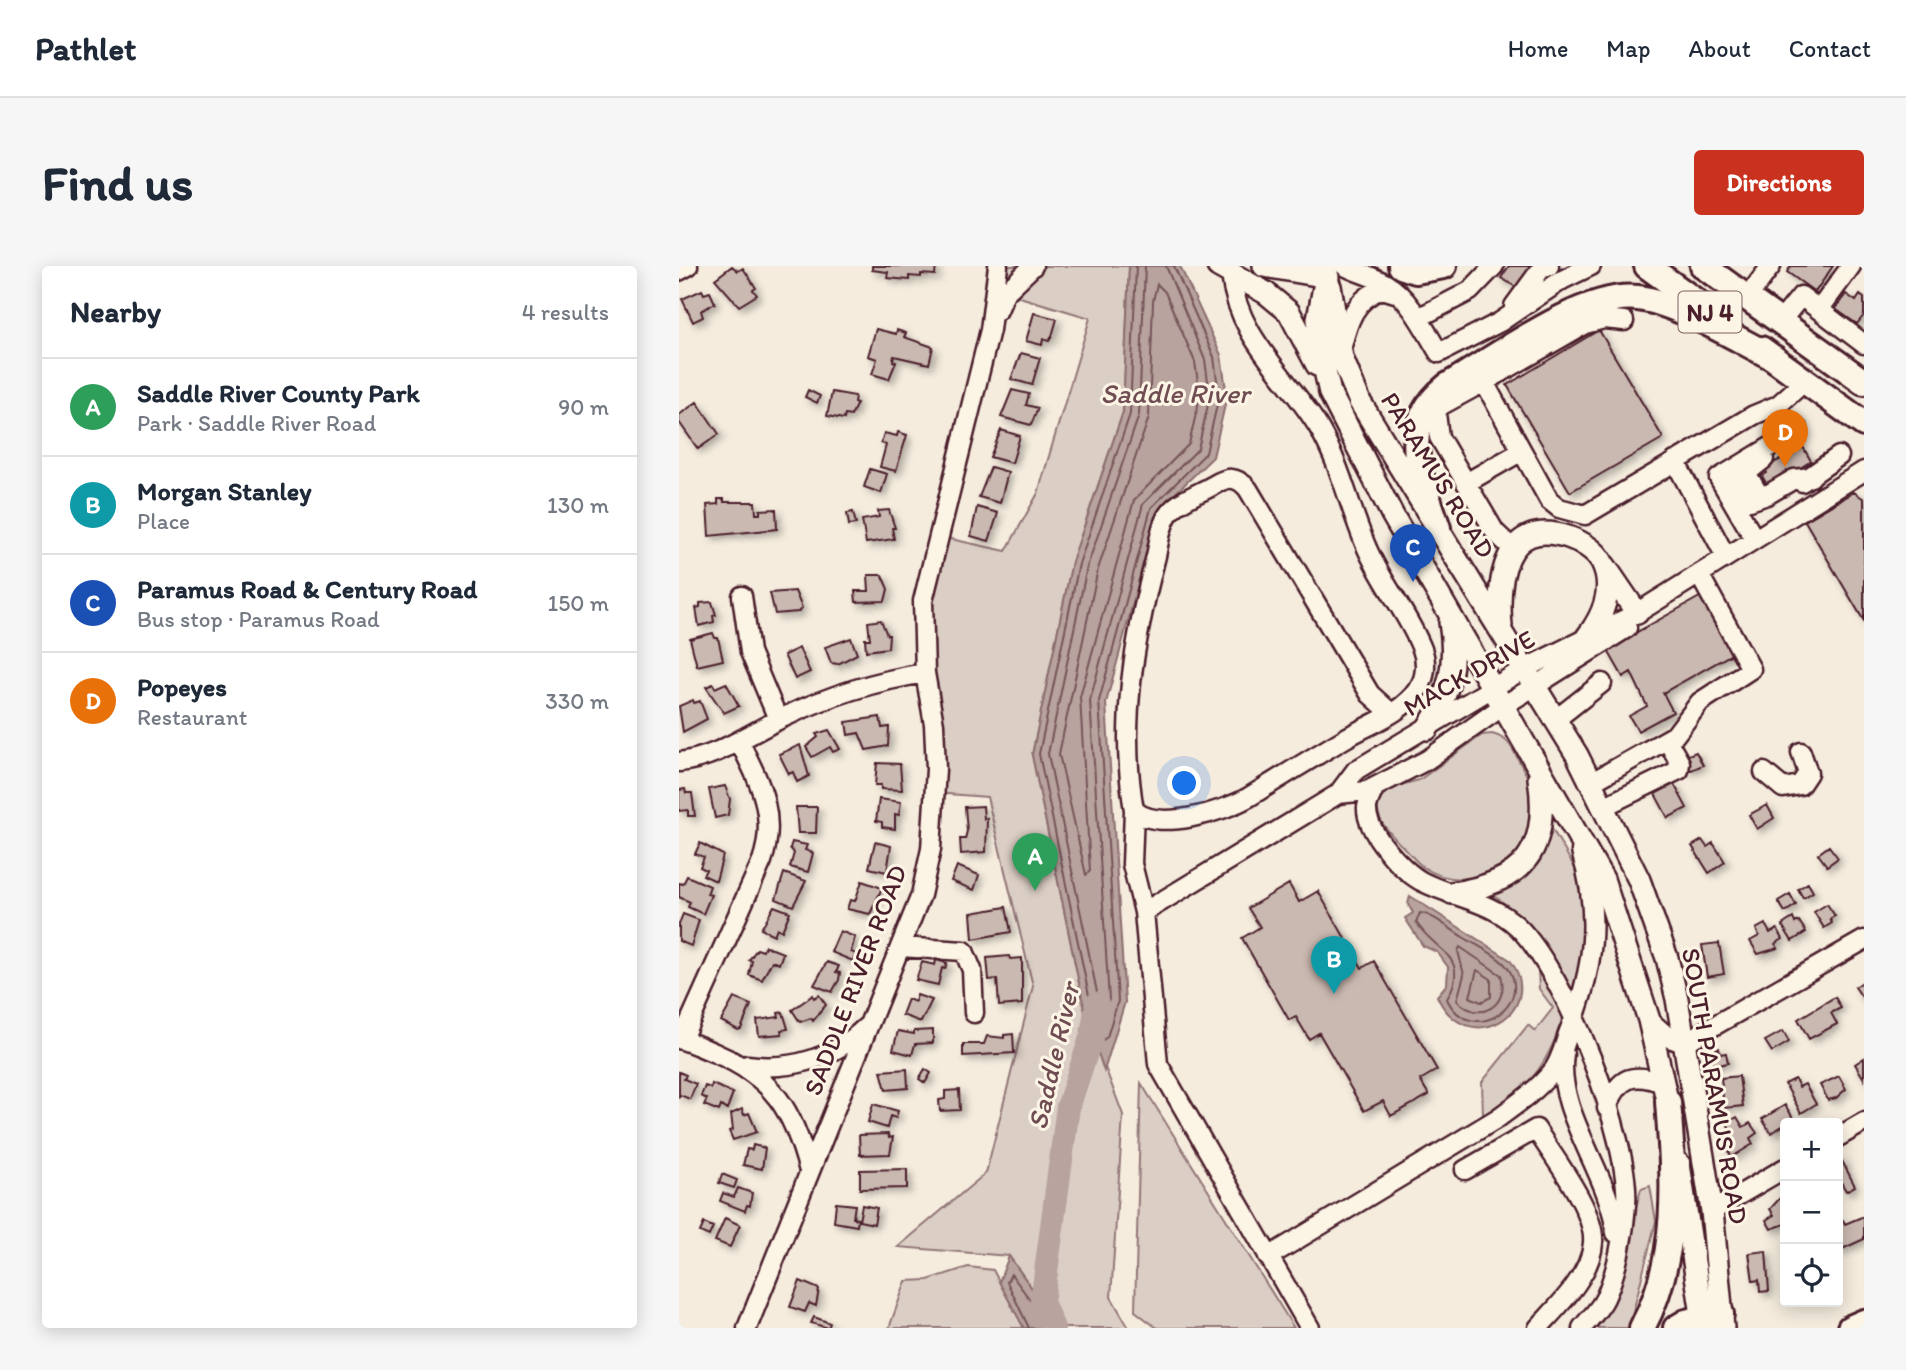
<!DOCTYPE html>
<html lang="en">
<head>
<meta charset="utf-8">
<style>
  :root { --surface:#fff; --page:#f6f6f7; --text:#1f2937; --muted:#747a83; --line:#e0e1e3; --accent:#c8321e }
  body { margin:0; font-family:Itim,sans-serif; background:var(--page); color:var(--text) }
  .controls { position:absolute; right:21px; bottom:21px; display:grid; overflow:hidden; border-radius:7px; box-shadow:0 4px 18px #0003 }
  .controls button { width:63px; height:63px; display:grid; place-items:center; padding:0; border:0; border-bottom:2px solid var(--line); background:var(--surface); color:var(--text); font:35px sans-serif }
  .you { position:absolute; left:506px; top:518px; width:24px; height:24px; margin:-18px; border:5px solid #fff; border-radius:50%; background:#1a73e8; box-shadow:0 0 0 10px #1a73e833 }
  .badge { display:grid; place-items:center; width:46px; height:46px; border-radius:50%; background:var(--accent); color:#fff; font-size:23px; font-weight:700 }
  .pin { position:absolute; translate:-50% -58px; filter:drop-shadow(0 2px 4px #0008) }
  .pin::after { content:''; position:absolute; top:37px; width:24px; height:21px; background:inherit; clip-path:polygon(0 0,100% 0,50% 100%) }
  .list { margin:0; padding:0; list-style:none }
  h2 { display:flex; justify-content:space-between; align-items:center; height:91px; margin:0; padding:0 28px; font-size:30px }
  h2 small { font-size:23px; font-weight:400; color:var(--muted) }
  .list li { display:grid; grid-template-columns:46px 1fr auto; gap:21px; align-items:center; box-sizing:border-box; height:98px; padding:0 28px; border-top:2px solid var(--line) }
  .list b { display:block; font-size:26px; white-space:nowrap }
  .list p { margin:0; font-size:23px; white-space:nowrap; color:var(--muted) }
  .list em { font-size:23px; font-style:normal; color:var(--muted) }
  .icon { flex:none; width:38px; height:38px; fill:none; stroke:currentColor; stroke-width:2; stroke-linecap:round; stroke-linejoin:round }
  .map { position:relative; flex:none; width:1185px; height:1062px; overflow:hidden; border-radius:7px }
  header { display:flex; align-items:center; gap:42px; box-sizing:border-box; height:98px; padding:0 35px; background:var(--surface); border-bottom:2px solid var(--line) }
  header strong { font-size:33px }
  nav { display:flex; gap:38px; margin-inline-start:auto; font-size:24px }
  .intro { display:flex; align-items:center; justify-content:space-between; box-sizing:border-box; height:168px; padding:0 42px }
  h1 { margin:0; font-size:49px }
  .button { padding:18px 32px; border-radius:7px; background:var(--accent); color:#fff; font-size:24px; font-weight:700 }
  main { display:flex; gap:42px; padding:0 42px }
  aside { flex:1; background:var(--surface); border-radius:7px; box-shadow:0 4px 18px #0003 }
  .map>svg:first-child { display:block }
</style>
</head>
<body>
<header>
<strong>Pathlet</strong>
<nav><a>Home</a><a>Map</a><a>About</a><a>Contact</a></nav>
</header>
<div class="intro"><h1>Find us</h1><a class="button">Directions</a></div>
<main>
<aside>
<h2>Nearby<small>4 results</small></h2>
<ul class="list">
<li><span class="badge" style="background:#2e9e5b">A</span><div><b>Saddle River County Park</b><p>Park · Saddle River Road</p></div><em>90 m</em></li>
<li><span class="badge" style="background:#0f9aa8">B</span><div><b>Morgan Stanley</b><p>Place</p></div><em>130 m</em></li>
<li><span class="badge" style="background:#1a4fb4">C</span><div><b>Paramus Road &amp; Century Road</b><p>Bus stop · Paramus Road</p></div><em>150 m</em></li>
<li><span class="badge" style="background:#e8710a">D</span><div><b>Popeyes</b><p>Restaurant</p></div><em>330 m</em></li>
</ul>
</aside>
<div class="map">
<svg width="1185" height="1062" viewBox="0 0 1185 1062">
  <defs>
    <filter id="shadow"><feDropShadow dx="4" dy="4" stdDeviation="3.5" flood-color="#0004"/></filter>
  </defs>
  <rect width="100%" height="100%" fill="#f5ecde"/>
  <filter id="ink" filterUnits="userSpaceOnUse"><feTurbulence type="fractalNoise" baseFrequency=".0143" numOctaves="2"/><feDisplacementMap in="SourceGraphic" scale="14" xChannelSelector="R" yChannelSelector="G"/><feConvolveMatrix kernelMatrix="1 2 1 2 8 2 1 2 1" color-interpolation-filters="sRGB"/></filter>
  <g filter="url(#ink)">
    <path fill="#dbcec4" stroke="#927678" stroke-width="2" d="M319,0H450L444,146L393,296L353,489L407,751L444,849L432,1031L450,1062H381L330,990L219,981L307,907L354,720L308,531L256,527L246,407L258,270L327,285L359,227L411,52L327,27Z
      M813,468C830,472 833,482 841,497C849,511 857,525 857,541C856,598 791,632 744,601C736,595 729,585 721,578C704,560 692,550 703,524L740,514L803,469Z
      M872,561L900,609L911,657L895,728H892C869,691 850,646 808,627L863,579Z
      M859,703L887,749C861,808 858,814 804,850L803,816L849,759L856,765L874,742L860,723Z
      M462,817L615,1062H478L456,1045Z
      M971,920L977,955L950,1062H917L927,1050L962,923Z
      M289,1001L314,1004L345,1062H210L227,1015L249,1014Z"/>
    <path fill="#b8a39e" stroke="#8c6e70" stroke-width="2" d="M450,0H501L542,89L548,130L534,191L479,244L427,437L446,736L425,805L407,751L353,489L393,296L444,146Z
      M731,630L831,694C870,745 788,796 758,730L768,718L769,701L758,686L744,680L726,652L734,647L729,638Z
      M330,990L381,1062H345L320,1016Z"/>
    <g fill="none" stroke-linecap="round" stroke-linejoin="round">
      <path stroke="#765459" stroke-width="2" d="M457,0L451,148L400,298L360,488L414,749L424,774L428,771L439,735L420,435L472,242L527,187L540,130L535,91L495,0
        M466,0L460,149L408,301L369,488L421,741L424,744L430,734L411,434L464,238L519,183L531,130L526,94L487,0
        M478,18L486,26L516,96L521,130L510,178L455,234L401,431L411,605L407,609L380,488L419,303L470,151L474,35Z
        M741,647C754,648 772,664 784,671C797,679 819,689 829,702C855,741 791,781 768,733C793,689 755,686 737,656Z
        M781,681L822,709C831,739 800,759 778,734L785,709L779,685Z
        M798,704L812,713V731L802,736L791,731Z
        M350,1062L328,1016L332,1008L372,1062"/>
      <path stroke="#b8a39e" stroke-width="24" d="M374,1062L363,1036L389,841L413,769L418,738"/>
    </g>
    <path fill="#cab9b1" stroke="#4a1f2b" stroke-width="2" filter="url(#shadow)" d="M53,0L59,5L64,2L77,22L74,24L78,29L60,40L36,13Z
      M193,0H257L256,9L242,8V11L230,10V14L208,12L209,6L193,4Z
      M830,0H857L842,24L822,12Z
      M1112,0H1154L1136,26L1108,6Z
      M23,24L25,28L31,26L36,37L22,45L24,51L14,56L3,33Z
      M1167,28L1177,35L1181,29L1185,32V49L1178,58L1156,43Z
      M355,47L378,53L373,70L370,75L364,73L363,79L347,75Z
      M197,63L217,68L218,64L227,67L225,71L254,81L250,98L215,90L214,95L217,96L210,113L193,108L198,93L189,90Z
      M920,64L984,172L891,226L828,119Z
      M342,87L361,92L353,119L332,113Z
      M129,124L141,130L138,137L126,131Z
      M333,124L350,128L347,139L359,142L352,159L322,151Z
      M153,126L176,130L175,136L178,137L172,150L166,149L165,153L148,150Z
      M18,136L40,168L19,183L0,156V149Z
      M322,164L341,170L333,197L311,191Z
      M219,166L228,169L217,205L201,201L207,179L202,177L205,167L218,170Z
      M1124,181L1132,195L1090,222L1083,210L1088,207L1085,202Z
      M312,201L329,206L321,237L300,231Z
      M191,203L208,208L202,227L185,221Z
      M1175,226L1185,233V355L1126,255Z
      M39,233H45V236H76L77,248H81V244L97,243L98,263L30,270L28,239L39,238Z
      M298,241L319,247L310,275L292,270Z
      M210,244L216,262H213L215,273L187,277L183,254L200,251L199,245Z
      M174,246L177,258L170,259L168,247Z
      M189,309H203L209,323L206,335L177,336L176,325H190Z
      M116,325L123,342L119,346L96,348L91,327Z
      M1026,328L1058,385L984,427L994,446L959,465L950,450L968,440L952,406L944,411L928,383Z
      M33,336L37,349L34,350L35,356L20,360L17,342L21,341V337Z
      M202,354L208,369H210L209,382L187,385L186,373H191L189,356Z
      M34,367L36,372H39L44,394L18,400L11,373Z
      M172,372L178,388L159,398L152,397L146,381Z
      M120,382L131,406L116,413L105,389Z
      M47,417L60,440L45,447L27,421L34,418L36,422Z
      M14,434L15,437L21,435L28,453L4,466L0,440Z
      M201,451L203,462L210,461L209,480L187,484L180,467L169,469L167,456Z
      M150,464L161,483L154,486L151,481L133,491L127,481L139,471L137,468Z
      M121,479L130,510L118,516L114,506L110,508L100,488Z
      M1017,486L1024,499L1010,505L1004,491Z
      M198,497L221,498L223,524L202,523V519H196Z
      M995,518L1008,542L989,552L976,528Z
      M46,520L51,533L49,549L36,552L30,523Z
      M6,523L7,527H13L16,550H9V544L0,545V524Z
      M200,533L222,536L220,549L216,548V563L203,561V556L197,555Z
      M1088,539L1095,552L1078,563L1070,549Z
      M304,540L305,553L308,552L307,586L282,588L281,573H286L288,565L286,541Z
      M117,541H138L137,567H119Z
      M1023,574L1028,581L1034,577L1046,596L1030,607L1013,580Z
      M113,576L128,579L126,584L134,587L129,606L111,601L115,587L111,582Z
      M196,576L212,580L208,606L190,602Z
      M21,577L44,589L37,615L24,609L27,604L21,601L25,591L16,588Z
      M1150,580L1159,592L1148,600L1139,588Z
      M278,600L300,609L295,624L272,615Z
      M105,607L127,615L114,640L97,633Z
      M8,610L31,620L28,628L32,629L24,648L9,641L11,636L0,631V617L4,618Z
      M183,615L203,622L191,648L168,643L171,634L176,635Z
      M1129,617L1134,626L1124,632L1119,623Z
      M610,618L620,636L639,625L683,702L695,695L758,804L741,814L750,829L712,850L704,835L685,845L640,767L630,773L617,751L610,754L563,672L581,661L569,642Z
      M1111,628L1117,639L1106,646L1099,635Z
      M1148,638L1156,650L1151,653L1153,657L1145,662L1135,646Z
      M95,640L111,646L103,665L98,662L95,669L82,663Z
      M327,641L332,666L294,673L292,647Z
      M4,648L20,654L12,680L0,675V658Z
      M1114,652L1116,657L1120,655L1127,666L1113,675L1103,659Z
      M1086,658L1091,667L1098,663L1104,673L1096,678L1099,682L1079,688L1071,675L1080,670L1077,663Z
      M161,665L176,671L172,686L177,688L174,695L152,686Z
      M1040,677L1045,708L1028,711L1023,679Z
      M86,680L104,687L100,698L93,695L83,714L70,709L73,695L70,694L78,683L84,685Z
      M330,690L331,693L343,692V738L320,740L318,713L310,714L308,692Z
      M257,694L268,697L266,703L263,702L259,719L237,714L243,696L256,699Z
      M148,696L160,700L157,706L161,707L160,714L153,726L135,719Z
      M1185,715V734L1176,721Z
      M134,729L135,732L140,729L147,739L134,755L132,752L121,756L113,744Z
      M238,729L253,734L242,756L223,749L229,733L236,736Z
      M1156,731L1162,742L1152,747L1158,758L1130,773L1119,753Z
      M55,732L72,739L62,763L59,764L42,755Z
      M104,746L109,763L102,764L103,768L80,770L78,754L100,751L99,747Z
      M254,764V777L236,778L233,789L214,784L219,765L235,768V765Z
      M1104,765L1110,776L1093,786L1086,775Z
      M334,768L335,787L284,790V778H305L308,770L325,772V769Z
      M1040,782L1041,788L1047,787L1049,797L1034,800L1032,783Z
      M1185,792V813L1176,798Z
      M228,803L229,822L207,824L202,805Z
      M246,803L252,807L246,817L240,813Z
      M0,806L7,809L5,813L17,818L11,833L1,829L0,832Z
      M1060,810L1064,840L1045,842L1042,812Z
      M1160,810L1167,823L1157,832L1149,834L1141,819Z
      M1116,813L1120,821L1126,818L1137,838L1122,847L1106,818Z
      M33,818L54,827L48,843L42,840L40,845L25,839L28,833L22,830L26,820L32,822Z
      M280,824L281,844L261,845L260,834L266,833V825Z
      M194,838L219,845L217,852L211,850L208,862L189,856Z
      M1106,839L1115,853L1092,867L1083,853Z
      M63,843L65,849L70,847L78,866L54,874L50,865L54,864L52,848Z
      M1058,851L1064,861L1071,857L1078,867L1071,872L1074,878L1053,891L1044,877L1054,870L1048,857Z
      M209,868L210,872L214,871L211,888L181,889L180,869Z
      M74,879L86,882L83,903L64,899L68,883L73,884Z
      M1161,891L1176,920L1167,925L1159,911V893Z
      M228,903V922L181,923V904Z
      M43,908L58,914L55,922L40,917Z
      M59,922L73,927L71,940L68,939L66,945L41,935L44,927L55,931Z
      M1101,932L1104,936L1106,935V958L1092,963L1087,954L1095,949L1091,943Z
      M157,937L176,939L174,952L179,953L178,960L155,956Z
      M183,939L198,942L195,958L180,955Z
      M1185,950V973L1159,985V954H1164L1166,958Z
      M46,952L61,959L51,981L36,975Z
      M25,957L34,961L30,970L21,966Z
      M1087,985L1090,1025L1081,1026L1080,1014L1074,1015L1070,987Z
      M121,1015L140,1023L137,1040L130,1037L126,1046L111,1041Z
      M135,1051L151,1057L149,1062L132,1057Z"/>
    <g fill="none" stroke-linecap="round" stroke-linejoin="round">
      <defs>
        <path id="minor" d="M666,0C679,7 694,10 707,18C731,32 746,64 760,87L821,56L883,14L912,0
          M0,5L9,0
          M552,8C558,72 609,110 640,162C662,200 670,240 687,280C702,316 729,347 743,383C748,396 747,412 739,423C723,448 690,458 665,473C633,492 602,511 570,531C544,546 479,566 455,544C440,458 455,374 477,290C480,277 482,255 492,245C501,234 521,227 533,220C548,211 557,209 569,223L691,428L712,447
          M1068,32L1092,0
          M835,40L862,3L870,0
          M319,44L326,27L354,0
          M1140,44L1172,0
          M739,52L791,25L815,0
          M945,55L925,53L906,58L805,116L870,234L880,242L906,249L1075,149L1099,139L1126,115
          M1101,56L1122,30L1185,78
          M663,80C669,55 676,33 703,23L716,27
          M805,116L761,140L757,147L760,171L816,266L834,283
          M1085,193L1070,205L1069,210L1079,227L1088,229L1115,213L1132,211
          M996,195L1047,291
          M1068,196L1057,213L1061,223L1071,235L1088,229
          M1123,216L1160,190
          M787,217L843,185
          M1075,272L1040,212L1119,164
          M63,330L71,386L99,453
          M876,454L923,417
          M0,496C38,492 69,468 103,452C149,430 195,415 246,407
          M1085,506L1104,522L1121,519L1129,507L1122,486
          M913,516L996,469L1021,436L1072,403L1020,308
          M696,521C693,527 689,535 688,541C686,565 724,606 744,616C776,632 812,635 839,661C886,707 952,873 947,939C945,968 938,1006 926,1032C921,1043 910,1053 903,1062
          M659,528L688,525L748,494L824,440L948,362
          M926,540L1000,504L1001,497L988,474
          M455,544L453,598L465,646L479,798L631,1062
          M465,646L659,528L677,504L845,403L958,347L1185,205
          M221,681L285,685L293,704L295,747
          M970,754L990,772L1005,777L1185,674
          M0,773C12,776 24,782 36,787C95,812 114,844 130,905
          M3,773L83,595C99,549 80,515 60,475
          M885,788C876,847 931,907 937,967
          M68,799C112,805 155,792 187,761
          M928,842C940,810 954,806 984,817
          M1159,871L1185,856
          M786,904L857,863C874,891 917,945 914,977C912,1009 879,1040 859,1062
          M1033,945L1106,902
          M589,991L819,852C838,838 857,825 872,807C881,797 885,780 889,768C915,704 922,651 902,585
          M68,1062L242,629L252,583L257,503L255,458L246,407L244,335L311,64L319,0"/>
        <path id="major" d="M539,0L587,27L610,46L638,99
          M585,0L649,11
          M649,0L639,53L642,87L651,127L714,250L924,613L970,754L992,852
          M651,20L663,92L681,136L898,489L960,614L988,692L998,733L1033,945L1044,1062
          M926,300L958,347
          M822,360C818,315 825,250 889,271C901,275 917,284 923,296C936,322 924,350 908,371
          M748,463C771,429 778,397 771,356
          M773,627C845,617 871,584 860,512
          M1000,898L1025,1062"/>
        <path id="highway" d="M722,0L737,5L765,0
          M968,0L1041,53
          M1024,0L1185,116
          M1082,83L1185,158
          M759,262C742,209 716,162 768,120C816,92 905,25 959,32C997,36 1059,74 1095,92
          M963,1062C1001,991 995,913 989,836
          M997,1062L1007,1056L1042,1048
          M1171,1062L1185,1056"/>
      </defs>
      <use href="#minor" stroke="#4a1f2b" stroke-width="23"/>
      <use href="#major" stroke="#4a1f2b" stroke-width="26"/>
      <use href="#highway" stroke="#4a1f2b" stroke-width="30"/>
      <use href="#minor" stroke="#fcf5e5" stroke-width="18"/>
      <use href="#major" stroke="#fcf5e5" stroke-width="21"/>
      <use href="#highway" stroke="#fcf5e5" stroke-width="24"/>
    </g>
  </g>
  <g text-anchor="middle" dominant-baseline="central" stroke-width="6" stroke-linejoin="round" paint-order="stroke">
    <rect fill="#fcf5e5" stroke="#7f5f63" stroke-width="2" x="999.5" y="25.5" width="63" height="41" rx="5"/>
    <g font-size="24" font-weight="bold" fill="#4a1f2b">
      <text x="1031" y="46">NJ 4</text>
    </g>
    <g font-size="26" fill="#4a1f2b" stroke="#fcf5e5">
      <text transform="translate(759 209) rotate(58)">PARAMUS ROAD</text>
      <text transform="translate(790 407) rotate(-30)">MACK DRIVE</text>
      <text transform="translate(176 714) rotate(-69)">SADDLE RIVER ROAD</text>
      <text transform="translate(1036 820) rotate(80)">SOUTH PARAMUS ROAD</text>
    </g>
    <g font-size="28" font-style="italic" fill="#704d53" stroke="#fcf5e5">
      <text x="496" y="127">Saddle River</text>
      <text transform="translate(374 790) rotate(-77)">Saddle River</text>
    </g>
  </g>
</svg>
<div class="controls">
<button>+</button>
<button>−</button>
<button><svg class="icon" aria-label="locate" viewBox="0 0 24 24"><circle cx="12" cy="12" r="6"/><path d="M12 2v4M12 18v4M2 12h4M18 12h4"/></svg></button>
</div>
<div class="you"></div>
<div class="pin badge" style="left:356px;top:625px;background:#2e9e5b">A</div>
<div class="pin badge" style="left:655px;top:728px;background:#0f9aa8">B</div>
<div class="pin badge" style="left:734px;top:316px;background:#1a4fb4">C</div>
<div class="pin badge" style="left:1106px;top:201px;background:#e8710a">D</div>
</div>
</main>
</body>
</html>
